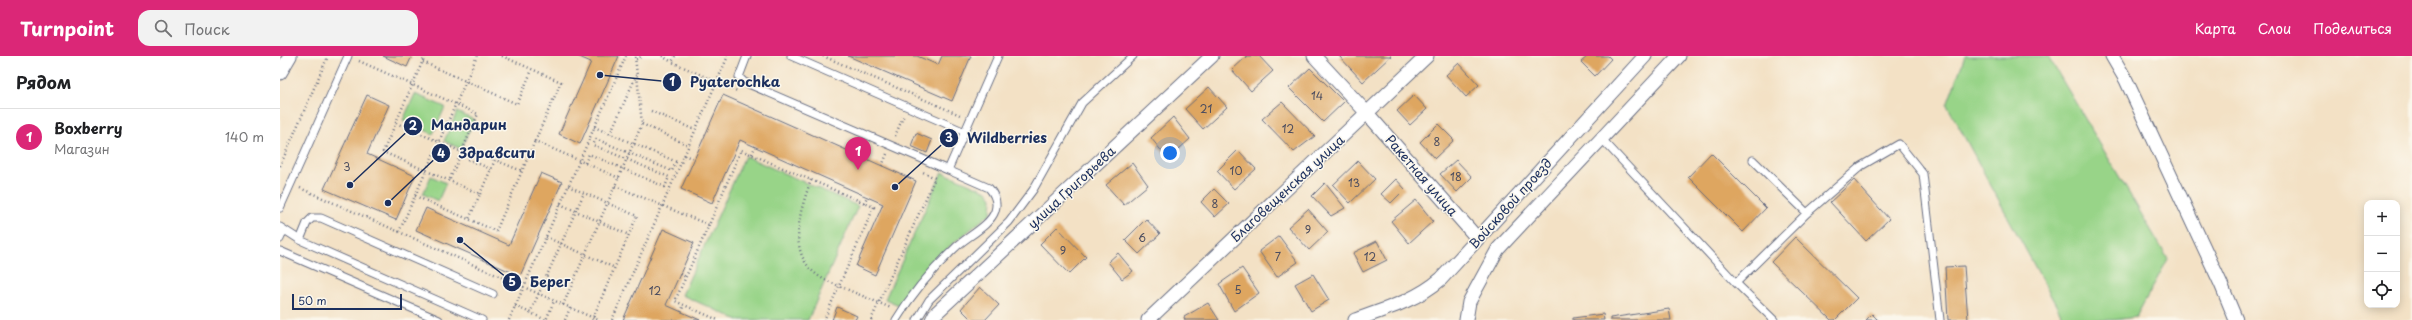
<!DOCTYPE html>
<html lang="ru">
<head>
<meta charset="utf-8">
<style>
  :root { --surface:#fff; --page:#f2f2f2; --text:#202124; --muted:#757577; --line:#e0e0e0; --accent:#db2777 }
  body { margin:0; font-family:"Playpen Sans",sans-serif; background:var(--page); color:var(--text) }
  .controls { position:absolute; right:12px; bottom:12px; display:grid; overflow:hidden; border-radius:8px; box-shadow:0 2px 10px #0003 }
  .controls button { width:36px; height:36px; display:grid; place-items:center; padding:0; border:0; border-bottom:1px solid var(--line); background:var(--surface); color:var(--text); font:20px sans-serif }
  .scale { position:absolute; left:12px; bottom:10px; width:110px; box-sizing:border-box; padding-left:4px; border:2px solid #1b2f5e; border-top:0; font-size:11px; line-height:14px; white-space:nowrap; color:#1b2f5e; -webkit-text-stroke:3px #fbf7ec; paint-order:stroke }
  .you { position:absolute; left:890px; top:97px; width:14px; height:14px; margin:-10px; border:3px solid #fff; border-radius:50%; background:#1a73e8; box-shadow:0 0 0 6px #1a73e833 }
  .badge { display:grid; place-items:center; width:26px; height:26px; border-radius:50%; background:var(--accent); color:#fff; font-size:13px; font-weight:700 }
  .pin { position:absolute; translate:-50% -33px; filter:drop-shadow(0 1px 2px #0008) }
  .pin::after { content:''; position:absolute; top:21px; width:14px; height:12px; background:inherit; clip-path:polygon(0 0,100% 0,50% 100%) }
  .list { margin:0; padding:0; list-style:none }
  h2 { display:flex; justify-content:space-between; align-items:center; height:52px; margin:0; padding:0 16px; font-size:17px }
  h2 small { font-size:13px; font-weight:400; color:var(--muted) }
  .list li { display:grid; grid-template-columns:26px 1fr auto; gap:12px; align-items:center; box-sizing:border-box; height:56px; padding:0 16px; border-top:1px solid var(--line) }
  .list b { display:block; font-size:15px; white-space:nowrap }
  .list p { margin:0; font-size:13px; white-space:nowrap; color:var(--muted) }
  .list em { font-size:13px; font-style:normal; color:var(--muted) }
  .icon { flex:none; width:22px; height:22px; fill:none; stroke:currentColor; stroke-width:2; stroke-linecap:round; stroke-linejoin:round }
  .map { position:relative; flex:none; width:2132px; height:264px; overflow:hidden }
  header { display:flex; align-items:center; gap:24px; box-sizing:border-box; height:56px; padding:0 20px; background:var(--accent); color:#fff }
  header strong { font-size:19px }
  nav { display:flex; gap:22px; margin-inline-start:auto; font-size:14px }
  .search { width:280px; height:36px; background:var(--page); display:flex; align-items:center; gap:10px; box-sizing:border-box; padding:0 14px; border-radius:12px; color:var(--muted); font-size:15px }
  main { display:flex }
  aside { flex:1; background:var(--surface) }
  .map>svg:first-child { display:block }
</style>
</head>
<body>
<header>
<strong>Turnpoint</strong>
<div class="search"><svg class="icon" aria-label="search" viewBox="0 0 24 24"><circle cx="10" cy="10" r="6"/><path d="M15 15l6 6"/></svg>Поиск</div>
<nav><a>Карта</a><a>Слои</a><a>Поделиться</a></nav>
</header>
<main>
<aside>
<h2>Рядом<small></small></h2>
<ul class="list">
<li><span class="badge">1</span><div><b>Boxberry</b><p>Магазин</p></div><em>140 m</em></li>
</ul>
</aside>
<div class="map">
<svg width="2132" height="264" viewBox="0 0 2132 264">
  <rect width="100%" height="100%" fill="#fbf7ec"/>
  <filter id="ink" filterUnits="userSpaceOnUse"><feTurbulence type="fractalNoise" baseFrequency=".025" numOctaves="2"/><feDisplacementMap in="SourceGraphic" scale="8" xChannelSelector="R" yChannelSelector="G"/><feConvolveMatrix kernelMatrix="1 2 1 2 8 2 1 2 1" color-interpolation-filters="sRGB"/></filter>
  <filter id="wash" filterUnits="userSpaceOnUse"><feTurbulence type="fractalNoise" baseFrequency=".012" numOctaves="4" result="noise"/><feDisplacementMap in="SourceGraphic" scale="16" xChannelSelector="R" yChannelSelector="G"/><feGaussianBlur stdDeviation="0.9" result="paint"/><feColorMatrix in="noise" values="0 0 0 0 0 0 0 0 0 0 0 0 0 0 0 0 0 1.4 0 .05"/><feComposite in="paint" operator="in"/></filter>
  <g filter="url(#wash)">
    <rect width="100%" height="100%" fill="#f3e1c5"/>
    <path fill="#98d488" stroke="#5a8273" d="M1685,0H1768L1888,203L1856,261L1835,264H1784L1667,49Z
      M135,38L165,51L153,78L123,64Z
      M177,56L194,64L181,93L164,85Z
      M465,100L578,150L528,264H458L402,239Z
      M662,116L707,135L712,142L711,157L670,190L619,249L605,243Z
      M151,120L166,127L158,145L143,138Z"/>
    <g id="blocks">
      <path fill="#dea661" d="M103,0H132L127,11Z
        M297,0H339L300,88L279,78L311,6Z
        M568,0H637L658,9L662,0H691L672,45Z
        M967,0H979L993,15L971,35L952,14Z
        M1059,0H1111L1083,26Z
        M1308,0H1328L1331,3L1315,20L1301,6Z
        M1179,7L1199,29L1186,41L1166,19Z
        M1030,12L1064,46L1043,66L1009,32Z
        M929,31L947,51L923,73L905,53Z
        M87,39L109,49L87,98L135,120L116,164L44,133Z
        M443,39L636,125L595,219L576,210L603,148L460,84L432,147L401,133Z
        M1134,39L1147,53L1130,69L1117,55Z
        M1002,46L1035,80L1014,96L982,63Z
        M893,61L910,83L888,103L871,82Z
        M1158,68L1174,84L1155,102L1140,86Z
        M636,77L652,84L647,97L631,90Z
        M958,94L976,113L954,133L937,115Z
        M1431,97L1486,152L1463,176L1408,121Z
        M1176,104L1192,121L1177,136L1160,118Z
        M1078,105L1095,123L1070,147L1053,129Z
        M852,107L868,129L844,149L826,129Z
        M261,117L282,126L240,220L136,174L146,152L229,189Z
        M1116,123L1125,133L1111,147L1101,138Z
        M1574,124L1609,163L1586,185L1550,146Z
        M1045,127L1065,152L1051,160L1032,140Z
        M934,133L949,148L935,161L921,146Z
        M1136,144L1153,165L1129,187L1111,165Z
        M1028,153L1048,176L1029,194L1008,171Z
        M866,163L880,178L859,198L845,184Z
        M777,171L806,201L789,218L760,188Z
        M383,173L414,187L386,249L420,264H343Z
        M999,180L1018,206L997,221L979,195Z
        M1515,181L1577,242L1555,264H1551L1491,206Z
        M1097,185L1107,204L1083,216L1073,197Z
        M838,197L853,215L842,223L828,206Z
        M1684,210L1688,264H1668L1665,211Z
        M962,212L979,237L954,255L939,228Z
        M1033,218L1049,244L1031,255L1015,228Z
        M700,231L719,249L705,264H692L681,253Z
        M928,247L939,264H905L904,261Z
        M557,251L577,260L575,264H552Z
        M1389,253L1391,264H1330V262Z
        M1323,258L1324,264H1293V262Z
        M1592,258L1598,264H1586Z"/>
    </g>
  </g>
  <g filter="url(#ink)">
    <use href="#blocks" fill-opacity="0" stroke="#676d82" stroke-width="1"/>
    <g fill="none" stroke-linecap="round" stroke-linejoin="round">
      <defs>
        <path id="lane" d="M467,0L459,21L464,26L668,114
          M511,0L685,76
          M1321,82L1456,227L1494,264
          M1473,104L1527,157L1581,110L1619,88L1643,118L1660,264
          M0,152L68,0
          M0,171L20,184L202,264
          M0,183L4,174
          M20,184L27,167L32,162H41L213,238
          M0,195L159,264
          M1456,227L1527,157
          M616,264C631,239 653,213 675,192C686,181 710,170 715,155C718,146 715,139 709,132L668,114L718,0
          M637,264L649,244L729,166L753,134L802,47L853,0"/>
        <path id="street" d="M1034,0L1086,56L1197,182
          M1832,0L1846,24L1941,228L1956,264
          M0,17L10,0
          M652,264L655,258L932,0
          M868,264L1147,0
          M1075,264C1106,253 1137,244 1161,223L1365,0
          M1186,264L1189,246L1218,193L1399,0"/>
      </defs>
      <use href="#lane" stroke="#676d82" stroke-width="9"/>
      <use href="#street" stroke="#676d82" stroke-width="15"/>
      <path stroke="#676d82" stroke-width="2.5" stroke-dasharray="1 3" stroke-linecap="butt" d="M145,0L103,96L200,138L189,163
        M222,0L281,26L255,85L339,122
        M382,0L392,6
        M395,0L392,6L457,35
        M543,0L680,59
        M356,3L363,0
        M79,5L198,58L169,125
        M143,6L237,48L252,14
        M371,55L415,74
        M116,67L182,96
        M362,68L408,89
        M314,71L397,106
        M330,78L357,18
        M615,80L624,59
        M472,98L475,91
        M404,99L414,103
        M305,107L309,98L385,131L389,121L313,89L316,83L392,115L396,106
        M0,110L48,0
        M602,110L607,98
        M211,113L187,103L191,93L215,104
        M531,124C520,155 505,198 540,221C546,225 553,227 559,230L544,264
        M288,130L357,160L312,264
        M335,130L429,169L461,94L594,151L559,230L611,252
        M20,132L318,264
        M200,138L215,104L242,115
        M135,140L216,175L255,85
        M584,147L587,141
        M280,148L349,179
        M429,169L395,245L438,264
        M119,176L197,0
        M266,181L335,212
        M400,218L406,221
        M283,249L362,68L355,0
        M235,250L266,264L274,245
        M401,256L404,249
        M250,257L304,137
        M229,264L346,0
        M285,264L290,252
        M332,264L448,0
        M591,264L655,122L643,116"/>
      <use href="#lane" stroke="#fff" stroke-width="7"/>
      <use href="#street" stroke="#fff" stroke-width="13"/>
    </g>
  </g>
  <g text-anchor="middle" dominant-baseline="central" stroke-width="3" stroke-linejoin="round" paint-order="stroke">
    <g font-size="11" fill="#4c4d5f">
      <text x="1037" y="39">14</text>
      <text x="926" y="52">21</text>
      <text x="1008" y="72">12</text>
      <text x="1157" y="85">8</text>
      <text x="67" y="110">3</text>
      <text x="956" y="114">10</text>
      <text x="1176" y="120">18</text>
      <text x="1074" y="126">13</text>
      <text x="935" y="147">8</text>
      <text x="1028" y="173">9</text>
      <text x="862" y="181">6</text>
      <text x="783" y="194">9</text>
      <text x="998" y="200">7</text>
      <text x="1090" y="200">12</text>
      <text x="958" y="233">5</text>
      <text x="375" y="234">12</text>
    </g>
    <g font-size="13" fill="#1b2f5e" stroke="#fbf7ec">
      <text transform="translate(1142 119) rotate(49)">Ракетная улица</text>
      <text transform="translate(791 131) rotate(-43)">улица Григорьева</text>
      <text transform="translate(1007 132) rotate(-43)">Благовещенская улица</text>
      <text transform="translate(1230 147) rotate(-48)">Войсковой проезд</text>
    </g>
  </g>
  <path fill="none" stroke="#1b2f5e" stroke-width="1.5" d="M320 19L392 26M70 129L133 70M615 131L669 82M108 147L161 97M180 184L232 226"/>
  <g fill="#1b2f5e" stroke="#fbf7ec" stroke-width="1.5">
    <circle cx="320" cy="19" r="4"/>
    <circle cx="70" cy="129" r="4"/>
    <circle cx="615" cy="131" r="4"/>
    <circle cx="108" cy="147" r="4"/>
    <circle cx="180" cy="184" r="4"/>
    <circle cx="392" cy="26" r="10"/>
    <circle cx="133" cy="70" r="10"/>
    <circle cx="669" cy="82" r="10"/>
    <circle cx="161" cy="97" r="10"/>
    <circle cx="232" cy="226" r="10"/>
  </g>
  <g font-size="12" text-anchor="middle" font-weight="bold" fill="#fff">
    <text x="392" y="30">1</text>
    <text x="133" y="74">2</text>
    <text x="669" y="86">3</text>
    <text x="161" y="102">4</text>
    <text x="232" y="230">5</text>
  </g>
  <g font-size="14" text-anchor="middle" font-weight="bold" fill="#1b2f5e" stroke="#fbf7ec" stroke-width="3" stroke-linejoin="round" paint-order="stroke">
    <text x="455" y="31">Pyaterochka</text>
    <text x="189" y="74">Мандарин</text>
    <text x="727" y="87">Wildberries</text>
    <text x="217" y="102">Здравсити</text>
    <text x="270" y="231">Берег</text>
  </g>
</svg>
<div class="controls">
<button>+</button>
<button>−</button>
<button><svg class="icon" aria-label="locate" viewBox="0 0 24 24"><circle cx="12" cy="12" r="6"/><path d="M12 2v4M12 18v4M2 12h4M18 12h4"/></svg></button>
</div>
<div class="scale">50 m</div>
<div class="you"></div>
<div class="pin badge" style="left:578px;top:114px">1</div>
</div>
</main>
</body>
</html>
